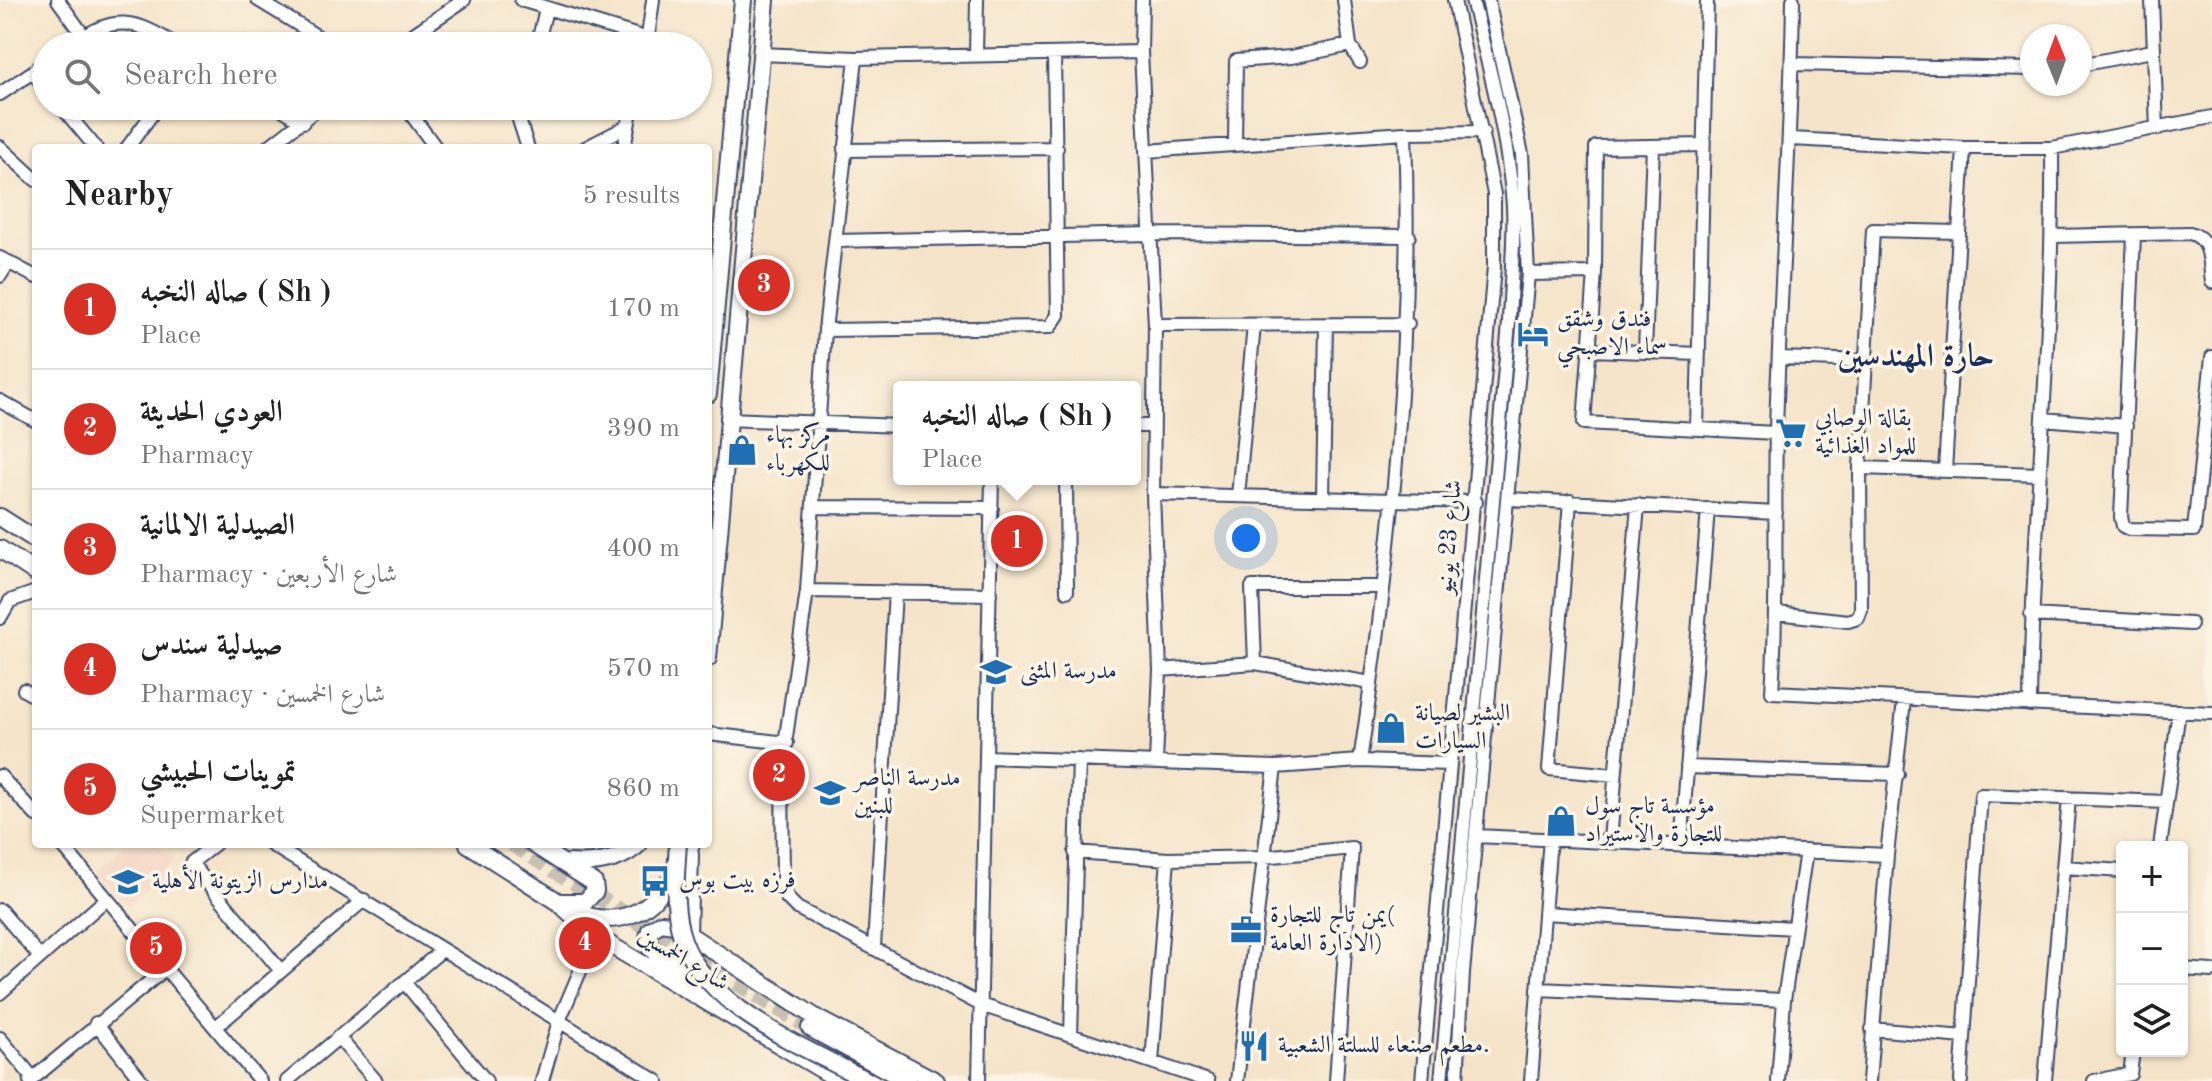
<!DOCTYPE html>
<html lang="en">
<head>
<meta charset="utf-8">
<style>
  :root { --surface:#fff; --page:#f2f2f2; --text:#222; --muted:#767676; --line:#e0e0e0; --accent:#d93025 }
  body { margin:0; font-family:"Old Standard TT",Amiri,serif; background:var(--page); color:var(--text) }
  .controls { position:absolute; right:24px; bottom:24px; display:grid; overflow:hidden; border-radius:8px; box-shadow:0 2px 6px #0004 }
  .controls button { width:72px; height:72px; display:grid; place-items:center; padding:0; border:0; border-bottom:2px solid var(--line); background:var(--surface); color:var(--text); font:40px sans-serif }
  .compass { position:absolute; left:2020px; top:24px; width:72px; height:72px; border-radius:50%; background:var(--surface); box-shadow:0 2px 6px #0004; rotate:359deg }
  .you { position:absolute; left:1246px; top:538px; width:28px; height:28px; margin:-20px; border:6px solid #fff; border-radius:50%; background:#1a73e8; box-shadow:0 0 0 12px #1a73e833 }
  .badge { display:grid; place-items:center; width:52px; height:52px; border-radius:50%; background:var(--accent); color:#fff; font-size:26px; font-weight:700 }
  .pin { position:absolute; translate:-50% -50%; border:4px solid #fff; box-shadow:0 2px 8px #0006 }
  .popup { position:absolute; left:893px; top:381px; width:248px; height:104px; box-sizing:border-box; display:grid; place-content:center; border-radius:8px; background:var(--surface); filter:drop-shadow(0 2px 6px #0005); font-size:26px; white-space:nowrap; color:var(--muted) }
  .popup b { font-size:30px; color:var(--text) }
  .popup::after { content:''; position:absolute; left:50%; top:100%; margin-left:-16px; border:16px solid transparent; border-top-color:var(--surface) }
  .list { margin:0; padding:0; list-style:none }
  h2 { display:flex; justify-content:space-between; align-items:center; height:104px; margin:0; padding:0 32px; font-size:34px }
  h2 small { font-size:26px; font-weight:400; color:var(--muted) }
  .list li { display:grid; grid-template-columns:52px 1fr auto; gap:24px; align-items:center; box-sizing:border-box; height:120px; padding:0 32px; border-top:2px solid var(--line) }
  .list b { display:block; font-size:30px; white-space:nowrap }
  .list p { margin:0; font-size:26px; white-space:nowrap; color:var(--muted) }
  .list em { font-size:26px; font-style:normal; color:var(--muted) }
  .icon { flex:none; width:44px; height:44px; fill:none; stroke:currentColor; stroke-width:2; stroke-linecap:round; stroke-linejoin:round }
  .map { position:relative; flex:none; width:2212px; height:1081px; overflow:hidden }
  .search { position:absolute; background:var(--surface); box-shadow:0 2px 6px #0004; left:32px; top:32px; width:680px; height:88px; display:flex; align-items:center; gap:20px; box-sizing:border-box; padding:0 28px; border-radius:44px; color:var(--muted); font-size:30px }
  .panel { position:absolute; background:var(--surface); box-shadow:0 2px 6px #0004; left:32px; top:144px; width:680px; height:704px; border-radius:8px }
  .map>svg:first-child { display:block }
</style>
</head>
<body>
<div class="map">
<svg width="2212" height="1081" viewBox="0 0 2212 1081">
  <rect width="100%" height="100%" fill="#fcf5e5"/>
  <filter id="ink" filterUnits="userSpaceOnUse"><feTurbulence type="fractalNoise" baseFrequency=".0125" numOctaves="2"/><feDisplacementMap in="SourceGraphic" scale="16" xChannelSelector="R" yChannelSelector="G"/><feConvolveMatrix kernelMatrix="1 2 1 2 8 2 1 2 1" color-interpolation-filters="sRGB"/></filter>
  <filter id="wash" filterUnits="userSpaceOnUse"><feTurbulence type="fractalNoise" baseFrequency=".006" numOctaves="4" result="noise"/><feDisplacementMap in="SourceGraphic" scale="32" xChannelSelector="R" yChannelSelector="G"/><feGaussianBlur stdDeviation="1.8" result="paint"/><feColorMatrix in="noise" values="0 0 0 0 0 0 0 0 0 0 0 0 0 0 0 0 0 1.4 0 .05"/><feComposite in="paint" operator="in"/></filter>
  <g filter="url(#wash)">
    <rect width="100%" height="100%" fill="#f5e4c9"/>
    <path fill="#f5d2c2" d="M125,844H156L175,859L128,907L97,873Z"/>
  </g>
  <g filter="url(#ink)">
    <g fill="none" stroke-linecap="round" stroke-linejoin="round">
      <path stroke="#c9c0b4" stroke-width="16" stroke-dasharray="16 8" stroke-linecap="butt" d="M512,844L810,1028"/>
      <defs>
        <path id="minor" d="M58,0L84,36
          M258,0L333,46
          M521,0L648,39
          M1142,0L1141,52L1155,325L1153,494L1160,670L1156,762
          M1344,0L1350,45L1360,62
          M1793,0C1791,144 1780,287 1776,431C1774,518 1778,605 1772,692L2212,713
          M2152,0L2157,129
          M647,44L653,0
          M70,46C115,13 134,19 178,46
          M396,46L464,0
          M537,46L546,9
          M760,54L856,58L1141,52
          M976,55L977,0
          M856,58L825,330L807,591L782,765L783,882L787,898L797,908L981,1005L1208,1081
          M1792,64L2032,69
          M2080,65L2152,51
          M33,73L46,88
          M0,94L46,63
          M61,106L96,148
          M277,106L303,122
          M405,106L436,148
          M522,106L519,120L528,148
          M1791,139L1964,148H2052L2212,117
          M1235,144L1236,61L1291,57L1350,45
          M1702,145L1596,147L1595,273L1584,423L1776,433
          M0,147L36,180
          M127,148L158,106
          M267,148L321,106
          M585,148L626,127
          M624,148L632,106
          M844,150L1057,148
          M1146,151L1405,133L1483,132
          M2053,236L2190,233C2212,239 2209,262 2212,282
          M2134,236L2121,517L2123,526L2129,529L2194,530L2212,357
          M835,241L1151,234L1409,236
          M0,258L36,277
          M1528,274L1595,273
          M0,276L9,262
          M1155,325L1408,324
          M825,330L1050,327L1058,315L1054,55
          M1590,350L1699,354
          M1645,352L1653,146
          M1779,358L1868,361
          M0,401L36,421
          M727,419L899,426
          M2043,419L2126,426
          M1135,426H1152
          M1697,429L1707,0
          M1860,468L2040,474
          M1945,471L1964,148
          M1066,479L1067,591
          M1153,494L1476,502
          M1238,496L1254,325
          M1323,497L1326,325
          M1509,499L1776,513
          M1570,501L1549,769L1615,775
          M814,507L992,508
          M807,591L990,594
          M1777,613L1848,621L1858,618L1861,610L1860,468L1873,230L1958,232
          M2031,615L2191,624
          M0,618L10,601L36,592
          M1255,663L1252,587H1382
          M1160,670L1255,663L1371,683
          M24,690L36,697
          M2030,705C2032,519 2054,334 2052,148
          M708,734L787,743
          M987,757L1275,767L1360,761L1449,764
          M1360,761C1391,554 1413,343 1405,133
          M1687,767L1898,774
          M0,776L36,815
          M1476,836L1887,855
          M1610,841L1638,505
          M61,844L260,1081
          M215,844L191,863L281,971
          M270,844L657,1081
          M1681,845L1708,509
          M2160,847L2179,711
          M1075,852L1168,859L1263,857L1352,848L1336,1081
          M2063,867L2122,871
          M0,910L40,957
          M1544,913L1794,928
          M874,947L895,592
          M2182,969L2212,971
          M404,982L486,1081
          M1538,989L1784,1000
          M0,993L105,900
          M96,1023L142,1081
          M216,1027L364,900
          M1872,1029L1964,1037
          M1071,1035L1079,760
          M338,1037L376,1081
          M0,1038L33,1078
          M1152,1062L1168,859
          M30,1081L165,969
          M287,1081L441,951
          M542,1081L559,1021L595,936
          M979,1081L992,479
          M1237,1081L1275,767
          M1422,1081L1494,267V194L1454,0
          M1441,1081L1509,323C1510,284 1515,244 1513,206C1508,137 1489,66 1472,0
          M1457,1081L1463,973L1528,274L1522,154L1488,0
          M1531,1081L1550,838
          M1778,1081L1784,1000L1806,851
          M1869,1081L1887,855L1904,700
          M1961,1081L1981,795L2166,802
          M2045,1081L2069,798
          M2094,1081L2130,1074L2133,1051"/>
        <path id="major" d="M708,394L743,0
          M0,517L36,540
          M0,549L36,573
          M708,658L766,0
          M468,844L557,901L595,936L841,1081
          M533,844L594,883L595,891L585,902H559
          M690,854L688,935L694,939
          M569,863C595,865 620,862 639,844
          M573,911C635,937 665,895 691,845
          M715,988L656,954L647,941L650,930L661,923L674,925L818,1019L936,1081
          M810,1028L907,1081"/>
      </defs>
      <use href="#minor" stroke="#3c4a6e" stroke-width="16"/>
      <use href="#major" stroke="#3c4a6e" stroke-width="20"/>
      <use href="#minor" stroke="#fff" stroke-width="12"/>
      <use href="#major" stroke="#fff" stroke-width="16"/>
      <defs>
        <path id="major-bridge" d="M678,844C676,873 673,901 680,930C698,1006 805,1047 868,1081"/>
      </defs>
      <use href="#major-bridge" stroke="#3c4a6e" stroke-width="20" stroke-linecap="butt"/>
      <use href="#major-bridge" stroke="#fff" stroke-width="16"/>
    </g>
  </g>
  <defs>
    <symbol id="hotel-bare" viewBox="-9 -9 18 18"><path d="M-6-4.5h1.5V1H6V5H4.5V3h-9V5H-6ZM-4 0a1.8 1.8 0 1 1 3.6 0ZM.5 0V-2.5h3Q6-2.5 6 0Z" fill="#1f6fb2" stroke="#fcf5e5" stroke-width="2.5" paint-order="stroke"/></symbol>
    <symbol id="supermarket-bare" viewBox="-9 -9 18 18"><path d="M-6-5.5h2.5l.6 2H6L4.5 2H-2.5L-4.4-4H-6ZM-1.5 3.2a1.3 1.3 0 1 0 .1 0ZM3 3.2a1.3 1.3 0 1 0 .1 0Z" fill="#1f6fb2" stroke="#fcf5e5" stroke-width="2.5" paint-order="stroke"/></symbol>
    <symbol id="shop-bare" viewBox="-9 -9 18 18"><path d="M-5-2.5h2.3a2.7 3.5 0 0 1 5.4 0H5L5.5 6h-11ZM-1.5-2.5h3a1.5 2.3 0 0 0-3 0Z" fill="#1f6fb2" stroke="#fcf5e5" stroke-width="2.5" paint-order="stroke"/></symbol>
    <symbol id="school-bare" viewBox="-9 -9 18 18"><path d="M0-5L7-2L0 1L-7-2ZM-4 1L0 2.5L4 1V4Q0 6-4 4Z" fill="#1f6fb2" stroke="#fcf5e5" stroke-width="2.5" paint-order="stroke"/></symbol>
    <symbol id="bus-bare" viewBox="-9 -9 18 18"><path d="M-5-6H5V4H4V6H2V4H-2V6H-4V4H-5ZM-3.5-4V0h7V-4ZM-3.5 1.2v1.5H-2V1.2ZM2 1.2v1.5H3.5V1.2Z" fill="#1f6fb2" stroke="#fcf5e5" stroke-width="2.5" paint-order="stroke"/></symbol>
    <symbol id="office-bare" viewBox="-9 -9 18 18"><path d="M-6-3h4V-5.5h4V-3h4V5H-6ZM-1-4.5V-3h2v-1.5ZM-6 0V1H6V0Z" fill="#1f6fb2" stroke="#fcf5e5" stroke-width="2.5" paint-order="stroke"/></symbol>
    <symbol id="restaurant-bare" viewBox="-9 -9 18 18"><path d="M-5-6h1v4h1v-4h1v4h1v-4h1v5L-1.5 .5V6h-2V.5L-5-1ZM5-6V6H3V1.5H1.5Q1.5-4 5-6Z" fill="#1f6fb2" stroke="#fcf5e5" stroke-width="2.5" paint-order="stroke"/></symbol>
  </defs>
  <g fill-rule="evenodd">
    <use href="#hotel-bare" x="1511" y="312" width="44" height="44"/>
    <use href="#supermarket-bare" x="1769" y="411" width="44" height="44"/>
    <use href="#shop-bare" x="720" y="428" width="44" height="44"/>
    <use href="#school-bare" x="974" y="650" width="44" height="44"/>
    <use href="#shop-bare" x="1369" y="706" width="44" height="44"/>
    <use href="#school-bare" x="808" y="771" width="44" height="44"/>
    <use href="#shop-bare" x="1539" y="799" width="44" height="44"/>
    <use href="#bus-bare" x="633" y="859" width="44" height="44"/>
    <use href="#school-bare" x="106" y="860" width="44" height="44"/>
    <use href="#office-bare" x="1224" y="908" width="44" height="44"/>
    <use href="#restaurant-bare" x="1232" y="1024" width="44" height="44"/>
  </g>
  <g text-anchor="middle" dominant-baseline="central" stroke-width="7" stroke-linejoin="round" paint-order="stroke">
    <g font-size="24" fill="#1b2f5e" stroke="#fcf5e5" text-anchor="start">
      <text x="1557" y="320">فندق وشقق<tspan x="1557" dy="28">سماء الاصبحي</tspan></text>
      <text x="1815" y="419">بقالة الوصابي<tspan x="1815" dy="28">للمواد الغذائية</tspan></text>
      <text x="766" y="436">مركز بهاء<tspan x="766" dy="28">للكهرباء</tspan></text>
      <text x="1020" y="672">مدرسة المثنى</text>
      <text x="1415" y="714">البشير لصيانة<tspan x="1415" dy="28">السيارات</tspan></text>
      <text x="854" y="779">مدرسة الناصر<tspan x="854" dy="28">للبنين</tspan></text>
      <text x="1585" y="807">مؤسسة تاج سول<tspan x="1585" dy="28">للتجارة والاستيراد</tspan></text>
      <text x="679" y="881">فرزه بيت بوس</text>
      <text x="152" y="882">مدارس الزيتونة الأهلية</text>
      <text x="1270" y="916">يمن تاج للتجارة(<tspan x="1270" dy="28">الادارة العامة)</tspan></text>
      <text x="1278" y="1046">مطعم صنعاء للسلتة الشعبية.</text>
    </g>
    <g font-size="24" fill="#1b2f5e" stroke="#fcf5e5">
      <text transform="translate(1450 537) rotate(-85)">شارع 23 يونيو</text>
      <text transform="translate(683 960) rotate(31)">شارع الخمسين</text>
    </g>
    <g font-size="32" font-weight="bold" fill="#1b2f5e" stroke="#fcf5e5">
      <text x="1916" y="358">حارة المهندسين</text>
    </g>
  </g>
</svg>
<div class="controls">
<button>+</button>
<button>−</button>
<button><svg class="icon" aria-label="layers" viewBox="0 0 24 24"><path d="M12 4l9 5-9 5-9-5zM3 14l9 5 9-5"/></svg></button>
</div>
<svg class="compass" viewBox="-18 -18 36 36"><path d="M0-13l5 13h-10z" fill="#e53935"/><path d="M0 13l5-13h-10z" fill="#767676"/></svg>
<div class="you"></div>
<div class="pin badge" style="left:1017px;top:541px">1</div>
<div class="popup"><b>صاله النخبه ( Sh )</b>Place</div>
<div class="pin badge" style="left:779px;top:775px">2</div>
<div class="pin badge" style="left:764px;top:285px">3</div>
<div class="pin badge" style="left:585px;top:943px">4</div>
<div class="pin badge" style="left:156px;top:948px">5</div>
<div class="search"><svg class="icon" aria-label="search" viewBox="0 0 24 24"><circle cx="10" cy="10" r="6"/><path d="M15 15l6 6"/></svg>Search here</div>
<section class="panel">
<h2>Nearby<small>5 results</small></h2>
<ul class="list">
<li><span class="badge">1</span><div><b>صاله النخبه ( Sh )</b><p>Place</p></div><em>170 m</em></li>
<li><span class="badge">2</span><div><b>العودي الحديثة</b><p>Pharmacy</p></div><em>390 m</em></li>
<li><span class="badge">3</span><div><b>الصيدلية الالمانية</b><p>Pharmacy · شارع الأربعين</p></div><em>400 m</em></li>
<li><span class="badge">4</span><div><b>صيدلية سندس</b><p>Pharmacy · شارع الخمسين</p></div><em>570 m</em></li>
<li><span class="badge">5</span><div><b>تموينات الحبيشي</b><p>Supermarket</p></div><em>860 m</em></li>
</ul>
</section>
</div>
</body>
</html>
